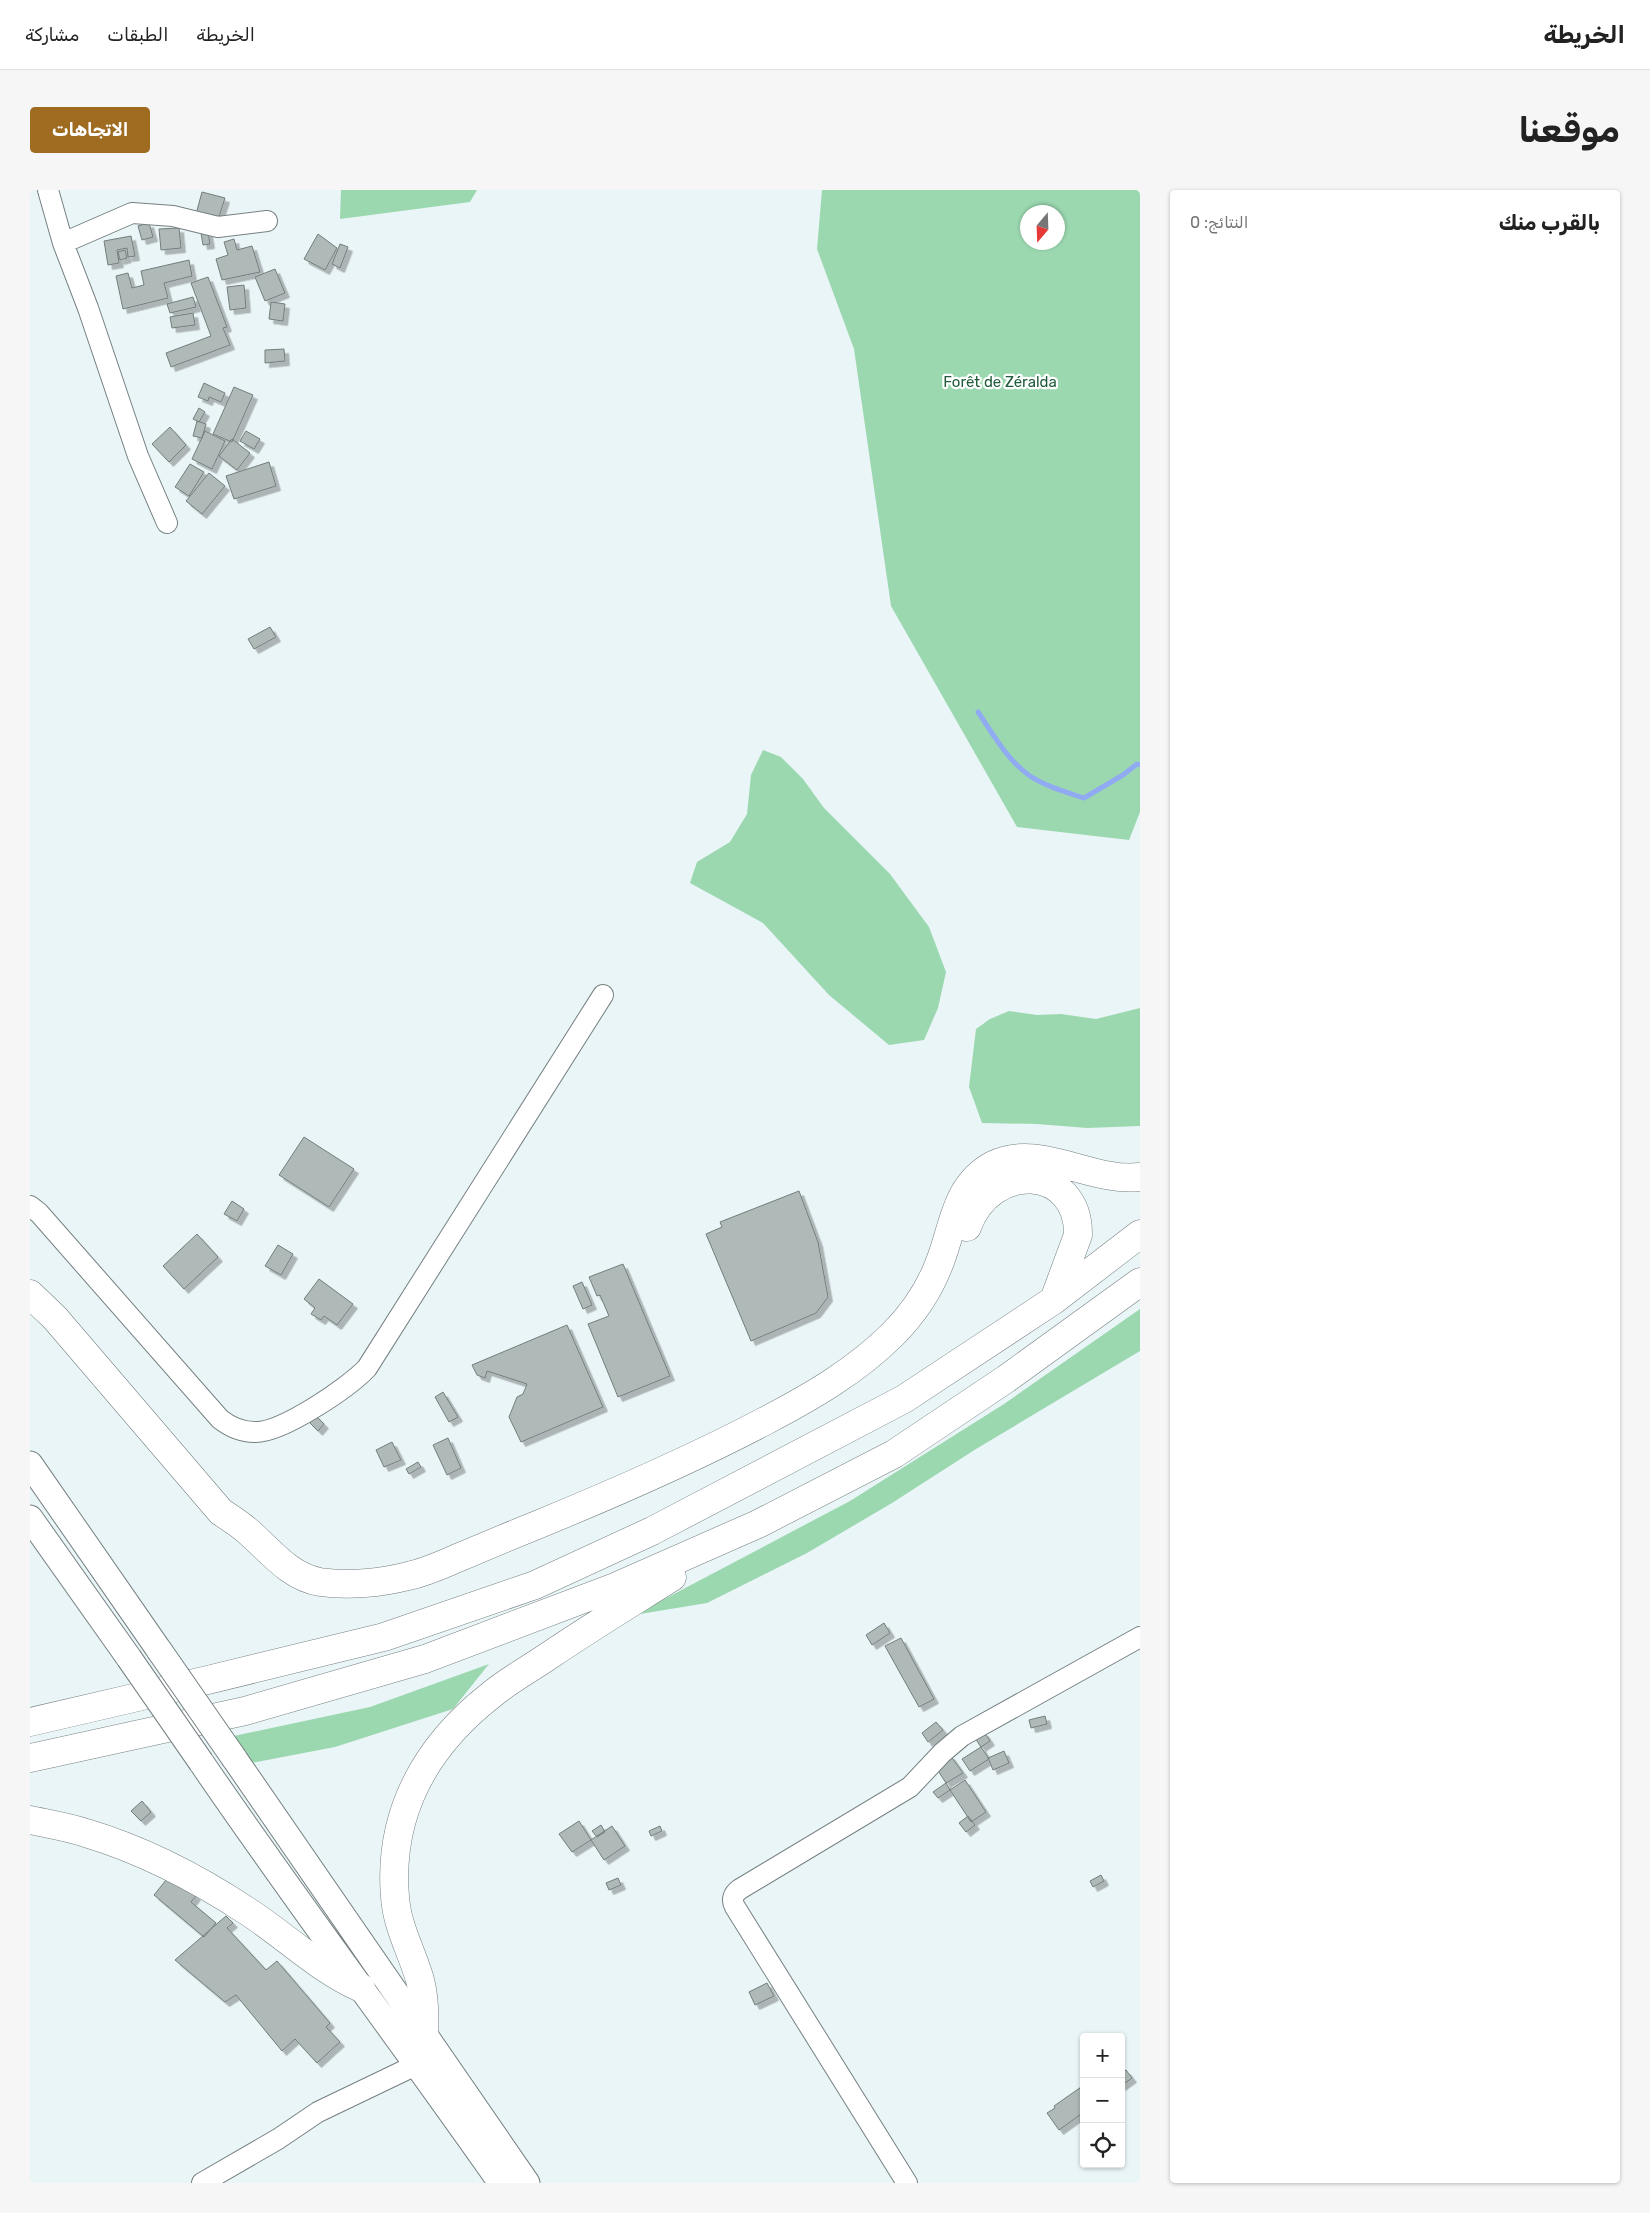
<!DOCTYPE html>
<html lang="ar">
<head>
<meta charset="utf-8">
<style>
  :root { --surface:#fff; --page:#f6f6f6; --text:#222; --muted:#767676; --line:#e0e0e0; --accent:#9e6b21 }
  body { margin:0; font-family:Rubik,"Noto Naskh Arabic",sans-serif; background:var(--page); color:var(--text); direction:rtl }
  .controls { position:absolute; right:15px; bottom:15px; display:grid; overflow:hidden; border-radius:5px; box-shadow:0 1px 4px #0004 }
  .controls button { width:45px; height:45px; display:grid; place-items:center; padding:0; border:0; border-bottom:1px solid var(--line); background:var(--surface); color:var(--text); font:25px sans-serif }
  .compass { position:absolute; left:990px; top:15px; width:45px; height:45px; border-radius:50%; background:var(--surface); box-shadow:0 1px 4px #0004; rotate:199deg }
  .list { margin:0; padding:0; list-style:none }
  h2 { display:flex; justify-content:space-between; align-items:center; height:65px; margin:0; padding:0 20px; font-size:21px }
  h2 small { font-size:16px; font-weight:400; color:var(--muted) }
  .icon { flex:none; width:28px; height:28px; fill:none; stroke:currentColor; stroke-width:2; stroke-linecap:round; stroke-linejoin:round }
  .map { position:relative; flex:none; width:1110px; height:1993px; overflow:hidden; direction:ltr; border-radius:5px }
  header { display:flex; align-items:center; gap:30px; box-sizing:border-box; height:70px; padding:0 25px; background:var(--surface); border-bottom:1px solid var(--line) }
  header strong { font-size:24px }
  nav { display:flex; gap:28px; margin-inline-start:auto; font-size:18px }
  .intro { display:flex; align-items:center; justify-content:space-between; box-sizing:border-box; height:120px; padding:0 30px }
  h1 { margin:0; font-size:35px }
  .button { padding:12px 22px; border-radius:5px; background:var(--accent); color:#fff; font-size:18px; font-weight:700 }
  main { display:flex; gap:30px; padding:0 30px }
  aside { flex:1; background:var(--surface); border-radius:5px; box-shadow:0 1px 4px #0004 }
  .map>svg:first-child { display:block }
</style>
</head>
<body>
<header>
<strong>الخريطة</strong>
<nav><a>الخريطة</a><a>الطبقات</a><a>مشاركة</a></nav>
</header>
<div class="intro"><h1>موقعنا</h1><a class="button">الاتجاهات</a></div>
<main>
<aside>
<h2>بالقرب منك<small>النتائج: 0</small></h2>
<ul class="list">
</ul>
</aside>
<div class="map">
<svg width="1110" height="1993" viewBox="0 0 1110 1993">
  <defs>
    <filter id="shadow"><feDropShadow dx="4.5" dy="4.5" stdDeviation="0" flood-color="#0004"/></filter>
  </defs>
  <rect width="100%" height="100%" fill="#eaf5f7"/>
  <path fill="#9bd8b0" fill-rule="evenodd" d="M311,0H447L440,12L310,29Z
    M792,0H1110V622L1099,650L987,637L861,416L824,159L787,59ZM998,22H1028V52H998Z
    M733,560L751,567L773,589L794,618L860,684L899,737L916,782L908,818L894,850L859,855L799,805L733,733L660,693L667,672L700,652L717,624L721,585Z
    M1110,818V936L1057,938L1007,934L952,933L939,897L946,839L960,829L979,821L1007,825L1031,824L1066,829Z
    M1110,1119V1161L946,1259L862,1313L777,1363L677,1413L604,1425L820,1311L974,1214Z
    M459,1474L423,1519L305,1557L221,1573L199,1547L340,1517Z"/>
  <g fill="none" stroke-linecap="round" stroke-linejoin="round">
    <path stroke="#91abf2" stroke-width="5" d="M948,522C963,544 978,571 1000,586C1017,597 1036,602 1054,608L1093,585L1107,574L1110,575"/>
  </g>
  <path fill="#afbab8" stroke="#737d7b" filter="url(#shadow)" d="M172,2L195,8L188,30L166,24Z
    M119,33L123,47L112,50L108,36Z
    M149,38L151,58L131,60L129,39Z
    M178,42L180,54L173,55L171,43Z
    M288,44L307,58L295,80L274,69Z
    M101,46L105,66L98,67L97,58L87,60L89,73L78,75L74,51Z
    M204,49L207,60L222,56L230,82L192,90L186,69L198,65L194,52Z
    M310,54L318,57L310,78L302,74Z
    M95,60L97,68L90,70L88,62Z
    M159,70L162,86L134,93L138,108L93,119L86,86L98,83L102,98L114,95L111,81Z
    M245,79L255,103L235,111L225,87Z
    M178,87L197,137L193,138L200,155L141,177L136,163L181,146L161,93Z
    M214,95L216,118L200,120L197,97Z
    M163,107L166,117L140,123L137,114Z
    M241,112L255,114L253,131L239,129Z
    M163,123L165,135L142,138L140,127Z
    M254,159L255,171L235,173V160Z
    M174,193L195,203L191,212L179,207L178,211L168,207Z
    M204,197L223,205L202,252L183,244Z
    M169,218L175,222L169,232L163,229Z
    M167,231L176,234L172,248L163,246Z
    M140,237L156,255L139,272L122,254Z
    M175,241L195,251L182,279L162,269Z
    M216,241L230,249L224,259L210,251Z
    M202,249L220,263L207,280L189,266Z
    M239,272L246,296L204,309L196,286Z
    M160,274L174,282L159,306L145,297Z
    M179,283L195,296L172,324L156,311Z
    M240,437L246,447L224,459L218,449Z
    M274,947L324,979L299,1017L249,985Z
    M769,1001L788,1052L798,1107L786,1123L721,1151L676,1044L692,1037L690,1032Z
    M202,1011L214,1019L207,1031L194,1024Z
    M167,1044L188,1067L154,1099L133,1076Z
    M248,1055L263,1064L251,1085L235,1076Z
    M593,1074L640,1186L588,1207L558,1134L579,1126L570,1105L567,1106L559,1087Z
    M289,1089L323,1114L307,1135L294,1126L291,1130L281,1124L285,1118L274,1109Z
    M552,1092L562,1115L553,1119L543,1096Z
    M537,1135L573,1217L491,1252L479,1227L487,1207L493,1204L497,1194L457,1181L455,1188L447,1185L442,1175Z
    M413,1202L428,1227L419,1232L405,1207Z
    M284,1224L294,1234L288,1241L278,1231Z
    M418,1248L431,1278L417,1285L403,1255Z
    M362,1252L371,1270L354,1277L346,1260Z
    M388,1272L391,1277L379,1284L376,1279Z
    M854,1433L860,1443L842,1455L836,1445Z
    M871,1448L904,1509L889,1517L855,1456Z
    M1015,1526L1017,1534L1001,1538L999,1530Z
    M906,1532L913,1540L898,1552L892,1543Z
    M954,1542L960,1551L951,1557L945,1548Z
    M951,1557L959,1569L940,1581L932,1569Z
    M974,1561L979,1573L963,1580L958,1568Z
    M920,1565L933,1583L916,1593L905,1576Z
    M935,1590L956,1622L941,1632L920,1600Z
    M916,1593L920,1600L908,1608L903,1602Z
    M112,1611L121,1622L111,1631L101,1621Z
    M938,1626L945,1635L936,1642L929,1633Z
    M549,1631L561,1650L542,1662L529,1644Z
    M571,1635L575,1642L567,1647L562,1641Z
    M582,1636L595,1656L574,1670L561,1650Z
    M630,1636L632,1641L621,1646L619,1641Z
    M140,1685L166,1706L161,1712L186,1733L174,1747L124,1705Z
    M1071,1685L1074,1691L1063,1697L1060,1691Z
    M588,1688L591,1695L579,1700L576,1693Z
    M196,1726L203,1733L197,1738L236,1780L247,1771L300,1833L296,1837L310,1852L287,1873L265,1849L252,1861L206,1805L195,1812L145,1770Z
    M737,1793L744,1806L725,1815L719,1802Z
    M1096,1880L1102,1888L1091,1896V1883Z
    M1054,1895V1922L1029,1940L1017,1923L1025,1918L1024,1916Z"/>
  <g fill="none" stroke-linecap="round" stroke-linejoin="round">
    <defs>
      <path id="minor" d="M18,0L33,53L58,118L108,266L137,333
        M33,53L102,23L143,26L188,37L237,31
        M0,1016L9,1023L190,1229C200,1237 211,1242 225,1242C252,1243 319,1197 337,1178L573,805
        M172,1993L248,1949L288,1922L388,1874
        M877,1993L705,1717C701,1710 703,1704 710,1699L880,1597L912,1563L932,1546L1110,1447"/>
      <path id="major" d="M0,1274L129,1460
        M0,1328L99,1468
        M204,1568L497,1993
        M171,1572C268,1714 372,1852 471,1993"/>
      <path id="highway" d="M937,1037C961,970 1049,975 1048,1045L1024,1110
        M0,1104L25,1128L191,1322C202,1329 213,1336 222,1345C243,1364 261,1387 290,1392C318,1396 351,1393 378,1386C397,1382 413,1374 430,1367C456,1356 482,1345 507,1335C585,1303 661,1270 735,1231C781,1207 826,1181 863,1144C884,1123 901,1097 911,1069C924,1034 926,995 963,975C1009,952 1061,993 1110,987
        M0,1532L112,1506L354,1447L505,1395L622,1341L874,1209L1024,1110L1110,1044
        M0,1568L215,1521L395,1469L585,1397L728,1334L864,1264L976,1189L1110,1092
        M0,1630C19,1634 38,1637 56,1643C113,1660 167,1688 217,1721C256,1746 288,1779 331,1798
        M394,1846C395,1827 395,1809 390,1790C382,1762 367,1737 365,1707C358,1623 396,1556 461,1505C479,1490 501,1478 520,1465C560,1438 601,1413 642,1387"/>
    </defs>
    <use href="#minor" stroke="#768082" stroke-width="22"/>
    <use href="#major" stroke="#768082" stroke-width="27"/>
    <use href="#highway" stroke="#768082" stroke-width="29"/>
    <use href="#minor" stroke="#fff" stroke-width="20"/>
    <use href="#major" stroke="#fff" stroke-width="25"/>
    <use href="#highway" stroke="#fff" stroke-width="28"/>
    <defs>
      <path id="major-bridge" d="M129,1460L204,1568
        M99,1468L171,1572"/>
    </defs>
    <use href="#major-bridge" stroke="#768082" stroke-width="27" stroke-linecap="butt"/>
    <use href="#major-bridge" stroke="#fff" stroke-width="25"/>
  </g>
  <g text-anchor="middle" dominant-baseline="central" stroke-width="4.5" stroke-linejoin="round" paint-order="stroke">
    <g font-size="15" fill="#205c3b" stroke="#fff">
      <text x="970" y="192">Forêt de Zéralda</text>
    </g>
  </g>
</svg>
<div class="controls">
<button>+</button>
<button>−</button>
<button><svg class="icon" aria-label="locate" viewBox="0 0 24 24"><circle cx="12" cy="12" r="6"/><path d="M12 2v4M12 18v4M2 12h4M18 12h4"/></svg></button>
</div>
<svg class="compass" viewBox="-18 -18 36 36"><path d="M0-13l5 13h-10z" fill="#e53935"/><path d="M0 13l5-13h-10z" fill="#767676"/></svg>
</div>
</main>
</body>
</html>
